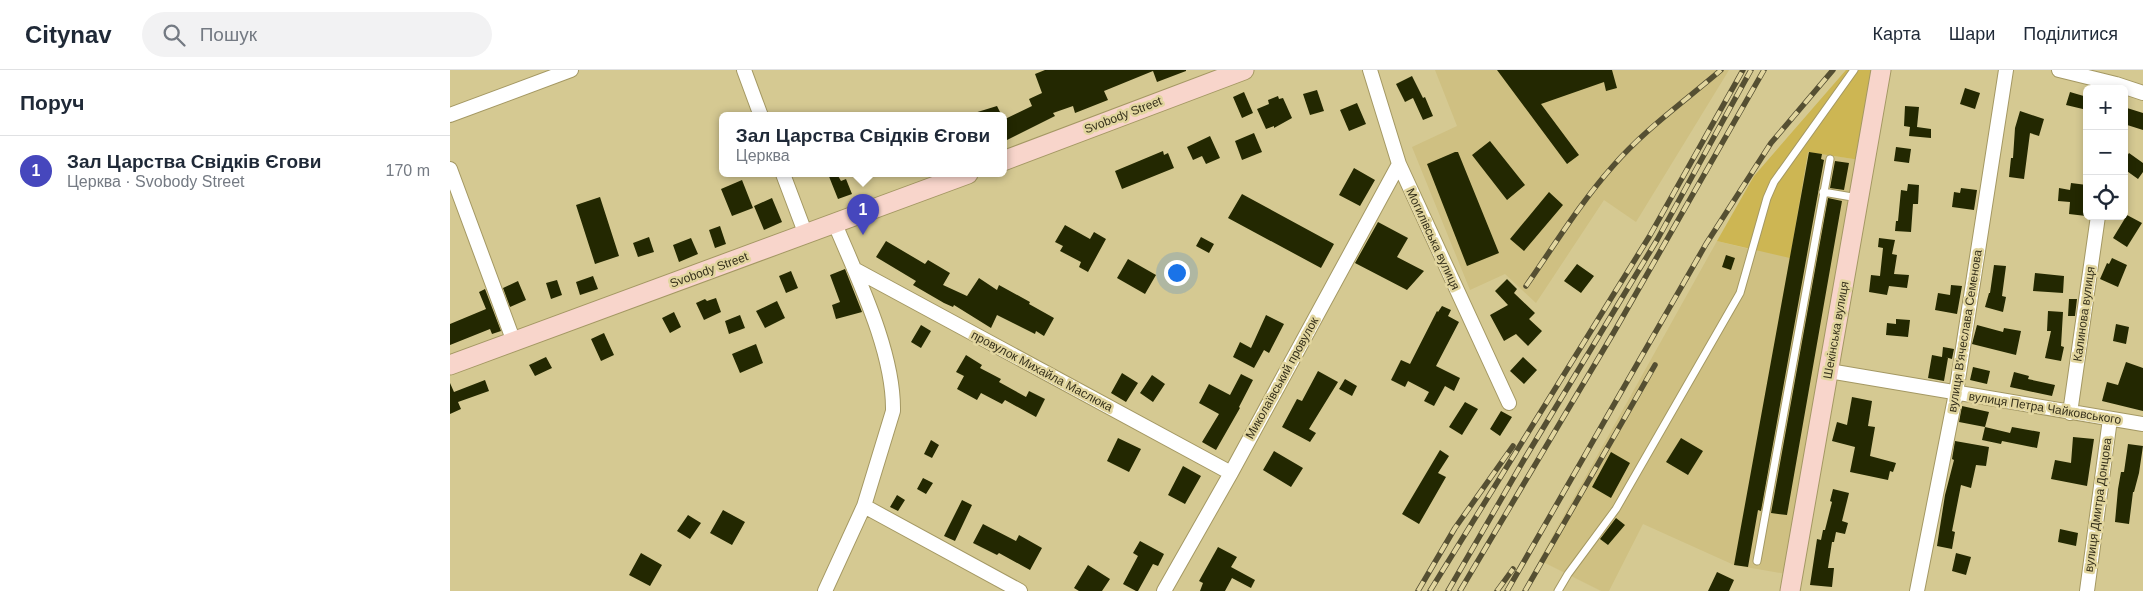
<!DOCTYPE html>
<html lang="uk">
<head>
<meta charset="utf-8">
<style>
  :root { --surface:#fff; --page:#f2f2f3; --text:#1f2937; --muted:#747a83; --line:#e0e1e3; --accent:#4647bd }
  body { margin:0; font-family:Arial,sans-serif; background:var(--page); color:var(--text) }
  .controls { position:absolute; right:15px; top:15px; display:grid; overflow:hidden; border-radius:8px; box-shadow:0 2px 8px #0003 }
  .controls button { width:45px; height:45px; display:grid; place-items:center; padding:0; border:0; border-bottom:1px solid var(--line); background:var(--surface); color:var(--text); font:25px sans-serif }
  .you { position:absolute; left:726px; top:202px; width:18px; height:18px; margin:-12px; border:4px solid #fff; border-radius:50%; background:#1a73e8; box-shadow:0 0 0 8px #1a73e833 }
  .badge { display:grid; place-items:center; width:32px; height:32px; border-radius:50%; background:var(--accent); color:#fff; font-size:16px; font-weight:700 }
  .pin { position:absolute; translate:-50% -41px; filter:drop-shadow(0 1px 2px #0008) }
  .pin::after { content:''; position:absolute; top:26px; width:18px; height:15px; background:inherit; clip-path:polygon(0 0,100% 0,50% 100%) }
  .popup { position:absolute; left:269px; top:42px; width:288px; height:65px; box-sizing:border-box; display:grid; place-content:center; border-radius:8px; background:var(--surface); filter:drop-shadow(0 1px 4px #0005); font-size:16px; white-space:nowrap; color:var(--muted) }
  .popup b { font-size:19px; color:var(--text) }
  .popup::after { content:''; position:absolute; left:50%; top:100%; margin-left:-10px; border:10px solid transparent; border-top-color:var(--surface) }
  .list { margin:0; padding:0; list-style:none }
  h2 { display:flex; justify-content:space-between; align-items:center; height:65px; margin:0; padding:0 20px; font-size:21px }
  h2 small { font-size:16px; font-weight:400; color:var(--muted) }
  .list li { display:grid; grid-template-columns:32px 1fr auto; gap:15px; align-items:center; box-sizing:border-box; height:70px; padding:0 20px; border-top:1px solid var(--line) }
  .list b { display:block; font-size:19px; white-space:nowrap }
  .list p { margin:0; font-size:16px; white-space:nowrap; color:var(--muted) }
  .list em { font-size:16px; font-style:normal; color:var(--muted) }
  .icon { flex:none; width:28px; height:28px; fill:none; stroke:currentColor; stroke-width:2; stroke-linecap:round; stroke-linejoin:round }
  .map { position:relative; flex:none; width:1693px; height:521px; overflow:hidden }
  header { display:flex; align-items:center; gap:30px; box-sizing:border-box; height:70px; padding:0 25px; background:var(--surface); border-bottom:1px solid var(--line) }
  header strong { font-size:24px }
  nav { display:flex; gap:28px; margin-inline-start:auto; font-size:18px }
  .search { width:350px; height:45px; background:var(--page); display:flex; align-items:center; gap:12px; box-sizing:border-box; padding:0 18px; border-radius:28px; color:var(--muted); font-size:19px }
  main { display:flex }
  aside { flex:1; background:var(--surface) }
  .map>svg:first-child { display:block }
</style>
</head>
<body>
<header>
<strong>Citynav</strong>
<div class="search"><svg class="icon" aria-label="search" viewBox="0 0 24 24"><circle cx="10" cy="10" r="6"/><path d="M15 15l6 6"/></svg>Пошук</div>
<nav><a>Карта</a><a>Шари</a><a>Поділитися</a></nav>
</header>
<main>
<aside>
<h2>Поруч<small></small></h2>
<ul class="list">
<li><span class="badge">1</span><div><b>Зал Царства Свідків Єгови</b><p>Церква · Svobody Street</p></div><em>170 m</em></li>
</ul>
</aside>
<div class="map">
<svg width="1693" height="521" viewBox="0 0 1693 521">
  <rect width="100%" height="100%" fill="#d5c992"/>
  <path fill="#cfc082" d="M985,0H1279L1186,152L1154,130L1086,233L1055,204L1020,220L962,77L1007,56Z
    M1359,82L1410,90L1336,504L1284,495L1193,454L1159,521H1151L1089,490L1267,171L1299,179Z"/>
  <path fill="#cdb653" d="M1396,0H1426L1410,90L1358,82L1340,188L1267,171L1304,106Z"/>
  <path fill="#232801" d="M595,0H736V1L707,12L703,1L654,21L658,30L625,43L623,36L603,43L605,46L553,72V50L582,36L579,29L592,23L585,4Z
    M1047,0H1162L1167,18L1156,21L1154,12L1091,34L1129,85L1117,94Z
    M962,6L973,28L975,27L983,46L973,50L963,28L955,32L946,14Z
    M1515,18L1530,23L1525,39L1510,34Z
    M867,20L874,41L860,45L853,24Z
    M794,22L803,43L792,48L783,27Z
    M1620,22L1637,27V40L1616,35Z
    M828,26L829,29L833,28L842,48L824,58V56L816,59L807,39L819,34L818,30Z
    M907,33L916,54L899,61L890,40Z
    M547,36L552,46H522L521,44Z
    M1455,36L1469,37L1467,57L1481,59V68L1459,66L1460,57L1454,56Z
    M1677,38L1693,43V60L1674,54Z
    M1570,41L1594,49L1589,66L1580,63L1574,109L1559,107L1561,88H1563L1565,58Z
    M804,63L812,82L792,90L785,71Z
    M760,66L770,88L756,94L752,86L743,90L737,77Z
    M1040,71L1075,115L1057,130L1022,85Z
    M1446,77L1461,79L1459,93L1444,91Z
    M713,81L714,85L718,83L724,98L672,119L665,101Z
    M1005,82H1008L1049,183L1017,196L977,94Z
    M1359,82L1372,84L1371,89L1374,90L1311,441L1308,440L1298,497L1284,495Z
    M1679,83L1693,93V102L1688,109L1674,99V90Z
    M1385,91L1399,93L1394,120L1380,118Z
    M904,98L925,110L910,136L889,125Z
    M378,104H387L391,111L396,109L402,124L388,129Z
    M292,110L303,138L282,146L271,119Z
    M1621,113L1637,115L1636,146L1619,144L1620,132L1608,131L1609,118L1620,120Z
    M1458,114L1469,115L1468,134H1463L1461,162L1445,161L1446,151H1448L1451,120L1457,121Z
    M1511,118L1527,120L1524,140L1502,137L1504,122L1510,123Z
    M1099,122L1113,135L1074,181L1060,169Z
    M792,124L884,174L871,198L778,148Z
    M150,127L169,186L145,194L126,135Z
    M322,128L332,152L314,160L304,136Z
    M1378,128L1392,131L1337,445L1321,443Z
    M1677,145L1692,153L1677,177L1663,168Z
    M928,152L958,168L947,187L974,201L957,220L905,193Z
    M615,155L640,169L644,162L656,169L638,202L629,197L631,192L610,181L613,176L605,172Z
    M270,156L276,174L265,178L259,160Z
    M199,167L204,182L188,187L183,173Z
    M751,167L764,174L759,183L746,176Z
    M241,168L248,184L229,192L223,175Z
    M1429,168L1445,170L1442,184L1447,185L1444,204L1459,205L1457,218L1439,216L1437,225L1419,222L1421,205L1430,206L1433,178L1428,177Z
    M436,171L475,194L478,190L500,203L493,215L517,226L529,208L547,220L549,215L580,232L579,234L604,248L594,266L586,261L585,264L547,245L541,258L504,235L503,237L494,233L463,215L466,211L426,187Z
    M1276,185L1285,188L1281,200L1272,197Z
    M1662,188L1677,195L1668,217L1650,209L1657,193L1659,194Z
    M678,189L706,205L695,224L667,208Z
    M1127,194L1144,206L1131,223L1114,211Z
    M1544,195L1556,196L1552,226L1556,227L1553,242L1535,237L1539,223H1540Z
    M395,199L412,242L386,249L382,235L390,232L380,205Z
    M341,201L348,218L336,223L329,206Z
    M1585,203L1614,206L1613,223L1583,221Z
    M143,206L148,219L130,225L126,212Z
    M1057,209L1067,219L1064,223L1085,243L1079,249L1092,261L1078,276L1066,264L1054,271L1040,245L1058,235L1045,221Z
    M107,210L112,225L101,229L96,213Z
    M68,211L76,230L60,237L53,218Z
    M1501,215L1512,216L1507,244L1485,240L1488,223L1500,225Z
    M35,219L51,261L42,264L40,259L0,275V254L36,239L29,222Z
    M266,228L271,242L254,250L246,233L255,229L257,231Z
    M1619,229H1627L1625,246H1618Z
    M327,231L335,248L315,258L306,241Z
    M992,236L1001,240L998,246L1009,252L986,296L1010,308L1004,321L995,316L984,336L974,331L979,322L958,311L955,317L941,310L951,290L960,294L987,241L988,242Z
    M1598,241L1613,242L1611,276L1614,277L1611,291L1595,288L1601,261H1597Z
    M224,242L231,257L220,263L212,248Z
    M290,245L295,258L279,264L275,251Z
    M816,245L834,254L819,283L814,280L804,298L783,287L790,272L801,278Z
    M1446,249L1460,250L1458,267L1436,265L1437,253L1446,254Z
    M1666,254L1679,257L1676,274L1663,271Z
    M471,255L481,261L471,278L461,272Z
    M1527,255L1553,262L1554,258L1571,261L1566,285L1522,274Z
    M154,263L164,285L151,291L141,269Z
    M306,274L313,293L290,303L282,284Z
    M1493,277L1504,279L1502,289L1495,287L1498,288L1494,311L1478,308L1482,285L1492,287Z
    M516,285L532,295L530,298L551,309L549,312L576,327L579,321L595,329L586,347L555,330L552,334L531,323L527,330L507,319L514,306L506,302Z
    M96,287L102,298L85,306L79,295Z
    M1073,287L1087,300L1074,314L1060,301Z
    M1676,292L1693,298V341L1652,331L1657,312L1668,315Z
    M1523,297L1540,301L1537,314L1520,310Z
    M868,301L888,312L859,359L866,363L860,372L832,357L847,329L852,331Z
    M1564,302L1579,306L1578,309L1605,315L1602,326L1560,317Z
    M672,303L688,313L676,332L661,323Z
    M791,304L803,310L789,337L790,338L766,380L752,372L769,344L749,333L759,314L780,325Z
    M702,305L715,314L703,332L690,323Z
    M895,309L907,316L902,326L889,319Z
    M35,310L39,321L8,332L11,339L0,344V313L4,322Z
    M1402,327L1422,331L1418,356L1425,357L1420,386L1446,393L1443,402L1440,401L1438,410L1400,402L1405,377L1382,371L1387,352L1397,355Z
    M1015,332L1028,339L1012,365L999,357Z
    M1512,336L1539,342L1535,357L1560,363L1562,357L1590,362L1587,378L1552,371L1551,374L1532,370L1535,357L1509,352Z
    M1051,341L1062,347L1050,366L1040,359Z
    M1623,367L1644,369L1637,416L1601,409L1605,390L1621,393Z
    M668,368L691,379L679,402L657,391Z
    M1231,368L1253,381L1238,405L1216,392Z
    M481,370L489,375L482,388L474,384Z
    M1505,371L1539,377L1536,396L1526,395L1521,418L1511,415L1502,461L1505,462L1502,479L1487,476L1495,425L1504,390L1502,389Z
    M1678,374L1693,376L1689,403L1684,422H1683L1679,454L1665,452L1668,419L1671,402H1674Z
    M990,380L999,386L988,403L996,407L969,454L952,444Z
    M824,381L853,398L841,417L813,400Z
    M1161,382L1180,393L1161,428L1142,417Z
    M733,396L751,406L735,434L718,425Z
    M473,408L483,413L476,424L467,419Z
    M1383,419L1399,423L1392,451L1398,453L1395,464L1386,462L1384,472H1382L1378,498H1384L1382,517L1360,515L1367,469L1371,470L1373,460H1375L1382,432L1380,431Z
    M447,425L455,430L448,441L440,437Z
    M512,430L522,435L505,471L494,466Z
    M273,440L295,452L282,475L260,463Z
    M238,445L251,453L240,469L227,461Z
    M1166,448L1175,455L1158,475L1150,469Z
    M533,454L566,471L569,465L592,478L580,500L549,483L547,485L523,473Z
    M1610,459L1628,463L1626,476L1608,472Z
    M690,471L714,484L708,496L703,494L688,521H686L673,514L688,486L683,483Z
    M768,477L787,487L781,497L805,510L801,518L782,508L775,521H750L753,513L749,511Z
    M191,483L212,495L200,516L179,505Z
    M1506,483L1521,487L1516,505L1502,501Z
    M638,495L660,509L652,521H629L624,518Z
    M1267,502L1284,510L1279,521H1258Z"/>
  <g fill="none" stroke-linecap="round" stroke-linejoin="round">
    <defs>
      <path id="lane" d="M1373,122L1408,128
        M1307,491L1380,89
        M1108,521L1118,504L1166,439L1290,223L1317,128L1324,112L1404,0"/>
      <path id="street" d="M294,0L311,46
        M920,0L949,94L1059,333
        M1609,0L1666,14L1693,23
        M0,45L121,0
        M0,99L64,272
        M333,104L356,165
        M404,199L781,403
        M1379,301L1693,354
        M1620,343L1648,146
        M414,436L570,521
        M375,521L414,436L443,341C444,282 408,209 385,154
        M714,521L781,403L949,94
        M1467,521L1506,323L1556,0
        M1637,521L1660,349"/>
      <path id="secondary" d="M553,91L794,0
        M0,295L518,104
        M1340,521L1431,0"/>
    </defs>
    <use href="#lane" stroke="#a49863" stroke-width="9"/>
    <use href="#street" stroke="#a49863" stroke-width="16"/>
    <use href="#secondary" stroke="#a49863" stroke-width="21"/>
    <use href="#lane" stroke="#fff" stroke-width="7"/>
    <use href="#street" stroke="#fff" stroke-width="14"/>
    <use href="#secondary" stroke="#f8d5cb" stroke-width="19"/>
    <defs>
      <path id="rail" d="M1076,216C1104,176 1130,133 1163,96C1194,60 1235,31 1271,0
        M968,521L1005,458L1063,376
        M980,521L1199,167L1293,0
        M998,521L1075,388L1207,170L1301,0
        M1010,521L1164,262L1314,0
        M1047,521L1063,499
        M1057,521L1256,174L1321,73L1383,0
        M1075,521L1205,295"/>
    </defs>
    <use href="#rail" stroke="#554f32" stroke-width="5.5"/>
    <use href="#rail" stroke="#e2d69f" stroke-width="4" stroke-dasharray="11" stroke-linecap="butt"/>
  </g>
  <g text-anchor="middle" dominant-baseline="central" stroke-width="5" stroke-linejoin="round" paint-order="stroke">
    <g font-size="12" fill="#36311b" stroke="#e2d69f">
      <text transform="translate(673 45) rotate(-21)">Svobody Street</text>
      <text transform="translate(983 169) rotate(65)">Могилівська вулиця</text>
      <text transform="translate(259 200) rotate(-20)">Svobody Street</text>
      <text transform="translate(1634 244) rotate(-82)">Калинова вулиця</text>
      <text transform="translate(1386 260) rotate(-80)">Шекінська вулиця</text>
      <text transform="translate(1515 261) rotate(-81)">вулиця В'ячеслава Семенова</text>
      <text transform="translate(592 301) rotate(28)">провулок Михайла Маслюка</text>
      <text transform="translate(832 308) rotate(-61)">Миколаївський провулок</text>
      <text transform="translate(1595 338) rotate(9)">вулиця Петра Чайковського</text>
      <text transform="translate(1648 435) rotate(-82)">вулиця Дмитра Донцова</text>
    </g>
  </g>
</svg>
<div class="controls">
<button>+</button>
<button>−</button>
<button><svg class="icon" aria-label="locate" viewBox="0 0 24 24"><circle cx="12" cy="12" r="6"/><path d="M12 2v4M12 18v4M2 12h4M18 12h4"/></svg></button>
</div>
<div class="you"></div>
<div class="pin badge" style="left:413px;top:165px">1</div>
<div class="popup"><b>Зал Царства Свідків Єгови</b>Церква</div>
</div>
</main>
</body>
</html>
